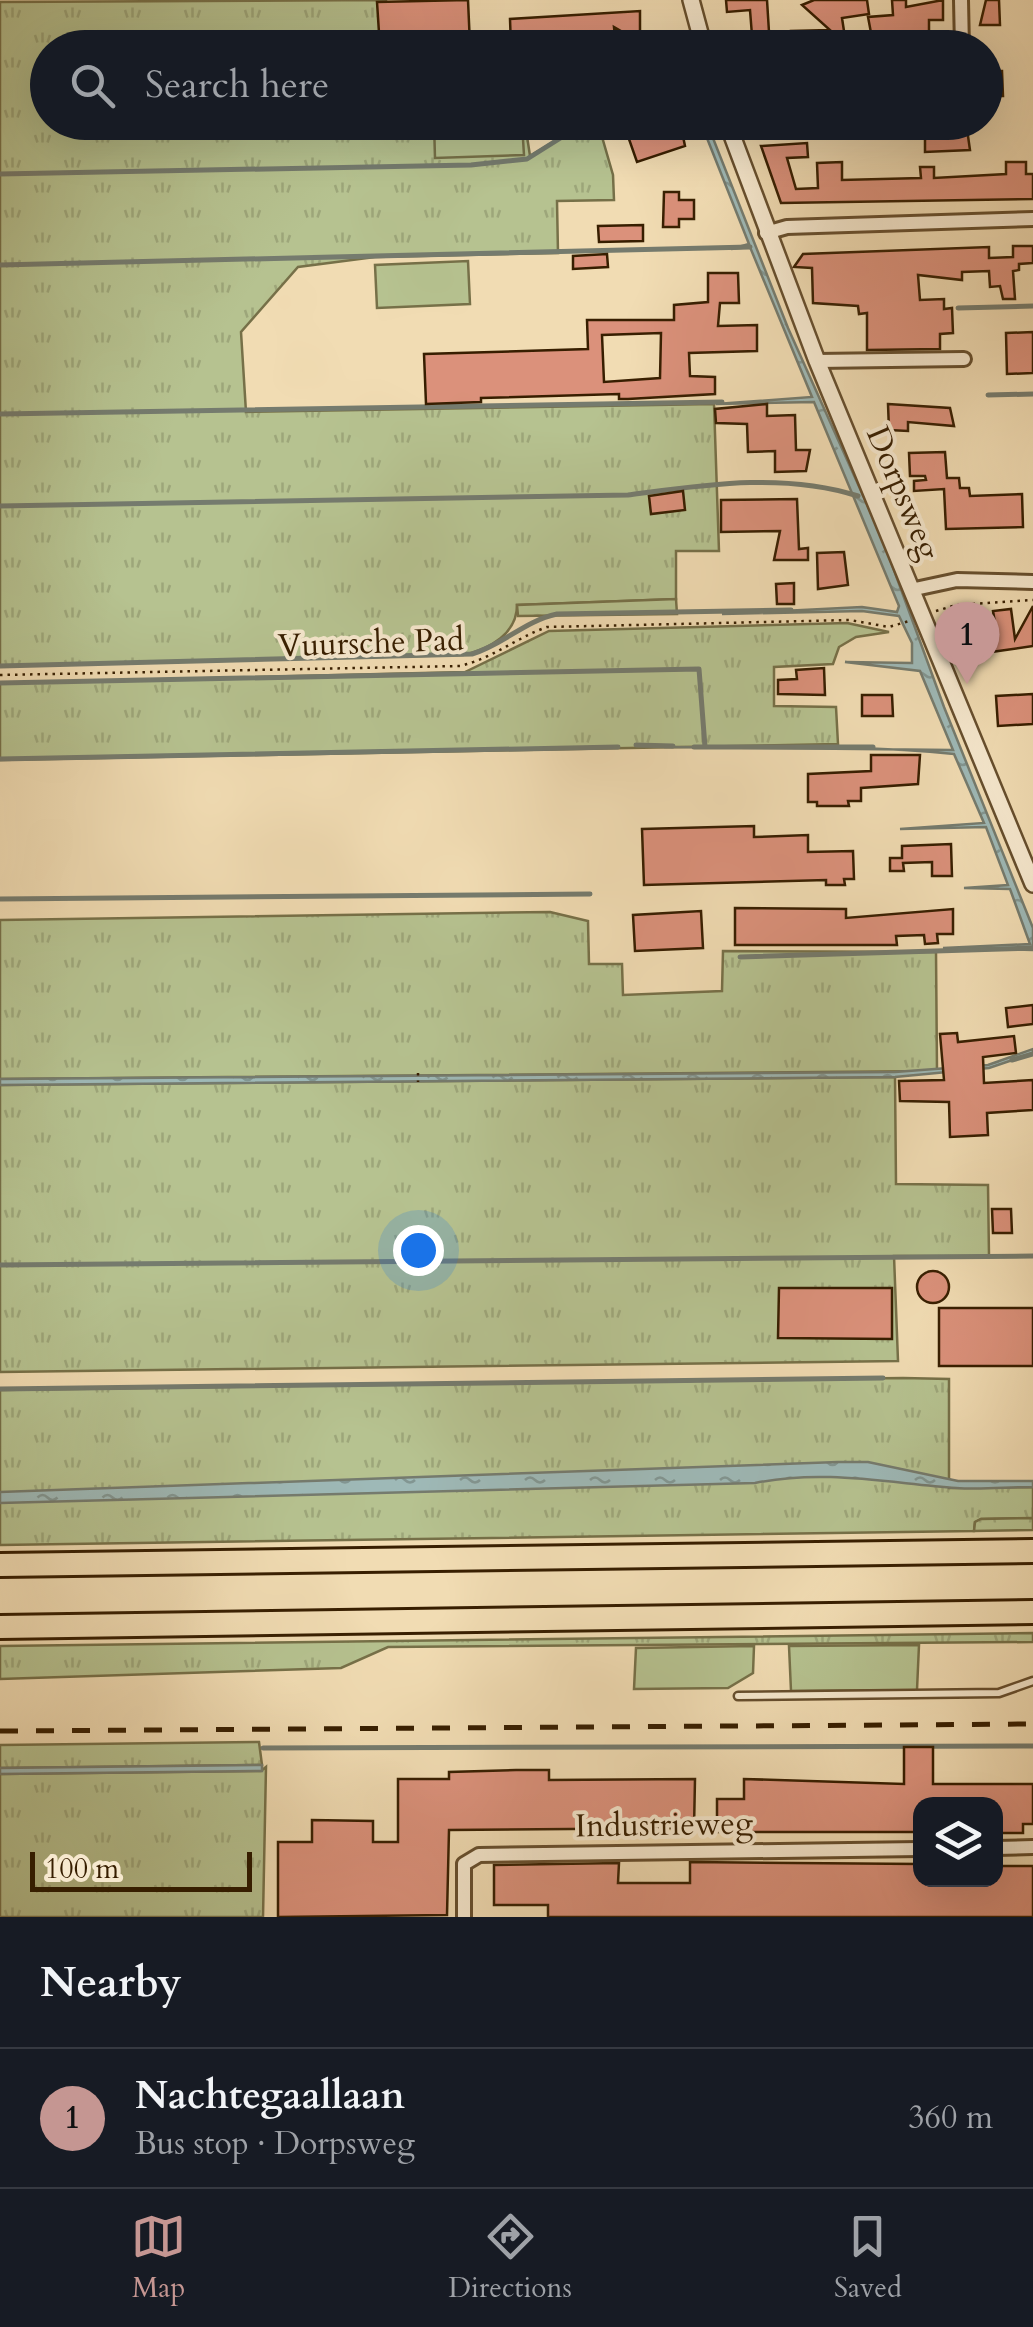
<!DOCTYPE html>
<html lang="en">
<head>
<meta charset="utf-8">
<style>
  :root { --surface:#171b24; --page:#20242c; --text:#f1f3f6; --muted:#9ea1a6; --line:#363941; --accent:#c59692 }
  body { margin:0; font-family:Cardo,serif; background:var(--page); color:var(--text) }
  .controls { position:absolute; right:30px; bottom:30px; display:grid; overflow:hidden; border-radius:20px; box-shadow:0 10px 40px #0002 }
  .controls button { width:90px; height:90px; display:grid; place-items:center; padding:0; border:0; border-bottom:2px solid var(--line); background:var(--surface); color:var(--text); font:50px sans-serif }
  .scale { position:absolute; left:30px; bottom:25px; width:222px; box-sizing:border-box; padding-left:10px; border:5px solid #371e00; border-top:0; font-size:28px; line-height:35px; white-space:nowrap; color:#371e00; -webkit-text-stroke:8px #f6e8ce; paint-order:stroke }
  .you { position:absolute; left:418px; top:1250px; width:35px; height:35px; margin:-25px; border:8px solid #fff; border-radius:50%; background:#1a73e8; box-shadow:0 0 0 15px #1a73e833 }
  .badge { display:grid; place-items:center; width:65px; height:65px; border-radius:50%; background:var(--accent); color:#111; font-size:32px; font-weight:700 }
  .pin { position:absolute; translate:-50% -82px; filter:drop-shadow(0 2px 5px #0008) }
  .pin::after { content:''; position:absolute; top:52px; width:35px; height:30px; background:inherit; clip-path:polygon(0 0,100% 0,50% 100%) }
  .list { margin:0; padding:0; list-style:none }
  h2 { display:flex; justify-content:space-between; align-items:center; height:130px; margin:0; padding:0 40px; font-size:42px }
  h2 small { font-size:32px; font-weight:400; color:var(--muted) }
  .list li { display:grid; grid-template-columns:65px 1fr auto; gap:30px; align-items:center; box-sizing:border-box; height:140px; padding:0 40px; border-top:2px solid var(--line) }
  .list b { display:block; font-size:38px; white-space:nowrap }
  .list p { margin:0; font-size:32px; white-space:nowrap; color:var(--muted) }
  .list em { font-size:32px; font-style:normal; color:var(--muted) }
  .icon { flex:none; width:55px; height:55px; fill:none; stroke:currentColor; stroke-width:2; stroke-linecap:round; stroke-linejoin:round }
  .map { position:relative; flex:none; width:1033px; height:1917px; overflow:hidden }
  .search { position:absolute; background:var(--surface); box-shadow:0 10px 40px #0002; left:30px; right:30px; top:30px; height:110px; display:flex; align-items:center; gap:25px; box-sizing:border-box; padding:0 35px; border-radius:55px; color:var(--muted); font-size:38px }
  .sheet { height:270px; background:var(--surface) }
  nav { display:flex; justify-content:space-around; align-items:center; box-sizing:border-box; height:140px; border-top:2px solid var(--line); background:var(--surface); font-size:28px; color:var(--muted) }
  nav a { display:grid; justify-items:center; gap:5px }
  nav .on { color:var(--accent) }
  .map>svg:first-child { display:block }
</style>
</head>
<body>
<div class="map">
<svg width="1033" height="1917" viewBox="0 0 1033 1917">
  <defs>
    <pattern id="grass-tufts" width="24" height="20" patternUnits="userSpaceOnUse" patternTransform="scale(2.5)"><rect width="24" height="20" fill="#b6c290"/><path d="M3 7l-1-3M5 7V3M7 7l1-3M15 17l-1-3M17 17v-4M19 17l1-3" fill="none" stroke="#9da67a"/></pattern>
    <pattern id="forest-crowns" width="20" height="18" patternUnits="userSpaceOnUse" patternTransform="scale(2.5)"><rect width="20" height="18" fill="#b6c290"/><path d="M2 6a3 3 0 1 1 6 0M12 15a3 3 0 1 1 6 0" fill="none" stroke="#9da67a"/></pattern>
    <pattern id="water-ripples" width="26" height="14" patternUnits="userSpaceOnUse" patternTransform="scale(2.5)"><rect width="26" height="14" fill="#9eb9b7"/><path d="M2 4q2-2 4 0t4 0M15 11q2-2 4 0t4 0" fill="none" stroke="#829692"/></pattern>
  </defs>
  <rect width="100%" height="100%" fill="#f1dcb3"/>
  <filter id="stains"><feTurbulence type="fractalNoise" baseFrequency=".002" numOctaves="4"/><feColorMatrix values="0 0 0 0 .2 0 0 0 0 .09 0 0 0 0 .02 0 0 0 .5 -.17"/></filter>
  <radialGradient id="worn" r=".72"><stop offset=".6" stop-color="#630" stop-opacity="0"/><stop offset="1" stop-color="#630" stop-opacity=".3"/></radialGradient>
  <path fill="url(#grass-tufts)" stroke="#767048" stroke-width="2.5" d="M386,0L387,47L48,48V122L525,123L530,156L584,123H598L613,175L614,200L557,201L558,253L375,257L298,267L241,332L246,412L714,404L719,551H676V599L517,605C517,633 491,649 463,655L0,666V2Z
    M847,623L889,632L856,637L839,647L833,664L774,667V706L836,707L838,744L0,760V683L465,672L549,631Z
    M550,912L588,921L589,964H622L623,995L722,991L723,951L936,952L937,1071L0,1079V920Z
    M895,1077L896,1184L988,1185L989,1256H894L898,1361L0,1372V1085Z
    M903,1378L949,1379V1488L1033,1487V1518L981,1519L975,1522L974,1531L0,1545V1390Z
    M1033,1633V1642L388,1647L341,1668L0,1679V1646Z
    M259,1742L262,1765L0,1768V1745Z
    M266,1767L263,1917H0V1774L261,1771Z"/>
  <path fill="url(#forest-crowns)" stroke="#767048" stroke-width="2.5" d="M676,599L677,614L518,616L517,605Z
    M1033,1518V1530L974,1531L975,1522L981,1519Z"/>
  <path fill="#b6c290" stroke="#767048" stroke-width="2.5" d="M434,123H522L524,155L435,158Z
    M468,261L470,304L377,308L375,265Z
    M919,1645L917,1690L791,1691L789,1646Z
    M754,1646L753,1673L728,1688L634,1689L636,1648Z"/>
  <path fill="url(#water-ripples)" stroke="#757b6e" stroke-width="2.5" d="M701,123H707L788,328L883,540L944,707L1033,928V950L943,948L1030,944L1010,889L964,888L1008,885L986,827L900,829L984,823L954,754C859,744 760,748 664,747L953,750L920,671L845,662L912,663V643L899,616L862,611L722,614L862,607L897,612L899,606L814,402L716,404L812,397L750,247L731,249L749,244Z
    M1033,1049V1053L989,1068L895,1077L0,1085V1079L895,1072L988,1065Z
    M838,1462H868L958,1481H1033V1487C1007,1487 981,1490 956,1488C888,1483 823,1469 755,1483L0,1503V1492Z
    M262,1765V1771L0,1774V1768Z"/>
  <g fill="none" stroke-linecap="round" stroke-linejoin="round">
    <path stroke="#757b6e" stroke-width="5" d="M0,174L471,165L527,159L586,122
      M0,265L750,247
      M958,308L1033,306
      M988,395L1033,394
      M0,414L722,402
      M0,506L628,495C703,485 784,472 858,496
      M0,666L472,654C503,645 524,621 557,614L791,610
      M0,683L699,669L705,747
      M636,745L673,746
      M694,747H873
      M0,759L618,747
      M0,899L590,894
      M740,957L1033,948
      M1012,1060L1033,1054
      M0,1265L1033,1256
      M0,1389L883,1378
      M263,1748L1033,1746"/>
  </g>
  <path fill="#db917b" stroke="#371e00" stroke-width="2.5" fill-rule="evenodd" d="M468,0L470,45L380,48L377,2Z
    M726,0H767L770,48H753L750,10L727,12Z
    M814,0H867L869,14L842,18L846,44L793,48L791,31L830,30L802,5Z
    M892,0H906V7L943,0V20H929V34L872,38L868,17L893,15Z
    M986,0H999L1000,25H980Z
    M640,11V42L614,27L615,37L511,47L510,19Z
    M986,71H1002L1003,96H986Z
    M623,122H680L685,146L637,162Z
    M925,122H966L970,150L925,152Z
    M807,143L808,157L787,158L796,189L818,188L817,163L842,162V180L921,178L920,167H934V178L1006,174V162H1026V174H1033V199L781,203L761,146Z
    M664,192H679V200H694V219H679V227H663Z
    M643,225V241L599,242L598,226Z
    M1013,246H1033V263L1019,264V270L1013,271L1015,299H1003L1000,286L990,287L989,271L962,272V280L918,275L920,300L944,299V309L952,308L953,333L940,334V349L867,350V313L859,314L858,306L813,303L812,268L794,267L803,254L989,247V258L1013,257Z
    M607,254L608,267L573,269V256Z
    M708,273H738L739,303H720L718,326L757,325V351L689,353L690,376L715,377V394L628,399H619V394L481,398V402L426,404L424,354L588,349L587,320H674V305L708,302ZM661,333L660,378L604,382L602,335Z
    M1033,332V373L1007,374L1006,333Z
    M767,404V416L795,415L796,450H810L806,471L775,472V451L748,452L747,424L716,423L715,409Z
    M888,404L950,408L954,426L908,422V431L889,430Z
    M945,452L947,478H959L960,488H969L970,496L1022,494L1023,527L946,529L944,489L914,491V481L926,480L925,476H910L909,453Z
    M683,491L685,510L651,514L649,496Z
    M797,499L799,549L808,548V560H774L780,531L721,532V500Z
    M844,552L848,585L818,589L817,553Z
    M794,583V604H777L776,584Z
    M1033,606V646L977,654L974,632L996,629L993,611L1011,609L1015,639Z
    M824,668L825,695L778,694V680L797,679L796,670Z
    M1033,694V724L998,726L996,696Z
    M862,695H892L893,716H862Z
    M871,755H920L918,784L861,788V801H848L849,806H817V802H808V774L871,771Z
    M754,826V837L808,835V852L853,851L854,879H844L845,885H826V880L644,885L642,829Z
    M951,844L952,876H932V862L903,863L904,871H890V858H902V846Z
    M735,908L846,909V918L953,909V934H937L938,943L925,944L924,935L896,936L897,945H735Z
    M701,911L703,948L635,951L633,915Z
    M1033,1005V1024L1008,1027L1006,1008Z
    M957,1033L958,1042L1014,1036L1016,1053L983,1057L984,1083L1033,1080V1110L987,1113L988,1135L950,1137L949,1102L900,1101L899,1081L944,1080L940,1034Z
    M992,1209H1011L1012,1233H993Z
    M917 1287a16 16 0 1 1 32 0a16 16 0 1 1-32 0Z
    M779,1288H892V1339L778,1338Z
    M939,1308H1033V1366H939Z
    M904,1747H933V1784H1033V1824H1023V1833H996V1804H920V1832H717V1799H744V1779L904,1784Z
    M516,1770H549V1780L695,1779L694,1828L449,1830L447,1915L278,1917V1842H312V1820L373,1821V1842H398V1779H449V1772Z
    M690,1862L920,1864V1880H996V1866H1033V1917H548V1905H494V1865L619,1863L618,1883H690Z"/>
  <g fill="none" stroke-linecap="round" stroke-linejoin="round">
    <defs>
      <path id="service" d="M738,1696L999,1693L1033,1681"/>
      <path id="minor" d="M961,0L962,48
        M766,233L787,227L1033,219
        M817,361L964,359
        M915,589L957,580L1033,582
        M996,1848L1033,1847
        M464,1917V1864L479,1855L920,1849"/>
      <path id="tertiary" d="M691,0L704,48
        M727,122L817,361L1033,884"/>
      <path id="motorway" d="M0,1565L1033,1551
        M0,1627L1033,1612"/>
    </defs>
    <use href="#service" stroke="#664e2d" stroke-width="11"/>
    <use href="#minor" stroke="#664e2d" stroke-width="18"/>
    <use href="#tertiary" stroke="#664e2d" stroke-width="20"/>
    <use href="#motorway" stroke="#371e00" stroke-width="28"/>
    <path stroke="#371e00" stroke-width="2.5" stroke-dasharray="2.5 5" stroke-linecap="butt" d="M936,611L956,605L1033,600
      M0,675L460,666C493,658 516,638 547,627L850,620L889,627L909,621
      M418,1073V1082"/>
    <use href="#service" stroke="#f6e8ce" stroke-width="6"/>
    <use href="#minor" stroke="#f6e8ce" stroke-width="12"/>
    <use href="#tertiary" stroke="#f6e8ce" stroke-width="15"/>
    <use href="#motorway" stroke="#f1dcb3" stroke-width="22"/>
    <path stroke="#371e00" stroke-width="5" stroke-dasharray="18 18" stroke-linecap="butt" d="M0,1731L1033,1724"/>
  </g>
  <g text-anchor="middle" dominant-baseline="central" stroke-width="8" stroke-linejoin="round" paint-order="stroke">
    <g font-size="32" fill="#371e00" stroke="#f6e8ce">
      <text transform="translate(903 493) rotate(67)">Dorpsweg</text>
      <text transform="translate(371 643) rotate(-2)">Vuursche Pad</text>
      <text transform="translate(664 1825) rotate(-1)">Industrieweg</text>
    </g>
  </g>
  <rect width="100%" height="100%" filter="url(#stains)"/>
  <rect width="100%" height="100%" fill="url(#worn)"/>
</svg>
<div class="controls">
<button><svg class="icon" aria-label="layers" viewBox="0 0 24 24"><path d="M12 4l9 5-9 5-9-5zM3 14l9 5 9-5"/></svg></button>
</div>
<div class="scale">100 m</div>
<div class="you"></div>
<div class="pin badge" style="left:967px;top:684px">1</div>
<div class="search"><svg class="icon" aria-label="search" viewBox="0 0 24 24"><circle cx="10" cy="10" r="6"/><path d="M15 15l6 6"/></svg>Search here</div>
</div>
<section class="sheet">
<h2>Nearby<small></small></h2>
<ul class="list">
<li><span class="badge">1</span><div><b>Nachtegaallaan</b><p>Bus stop · Dorpsweg</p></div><em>360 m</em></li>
</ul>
</section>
<nav>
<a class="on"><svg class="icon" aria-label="map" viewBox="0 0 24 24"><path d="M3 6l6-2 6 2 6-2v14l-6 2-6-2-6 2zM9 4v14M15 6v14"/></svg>Map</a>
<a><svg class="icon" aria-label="directions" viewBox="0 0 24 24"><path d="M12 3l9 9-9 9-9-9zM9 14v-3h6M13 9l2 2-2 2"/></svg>Directions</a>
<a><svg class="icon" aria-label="saved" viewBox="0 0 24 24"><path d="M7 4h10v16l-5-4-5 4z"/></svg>Saved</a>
</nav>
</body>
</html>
